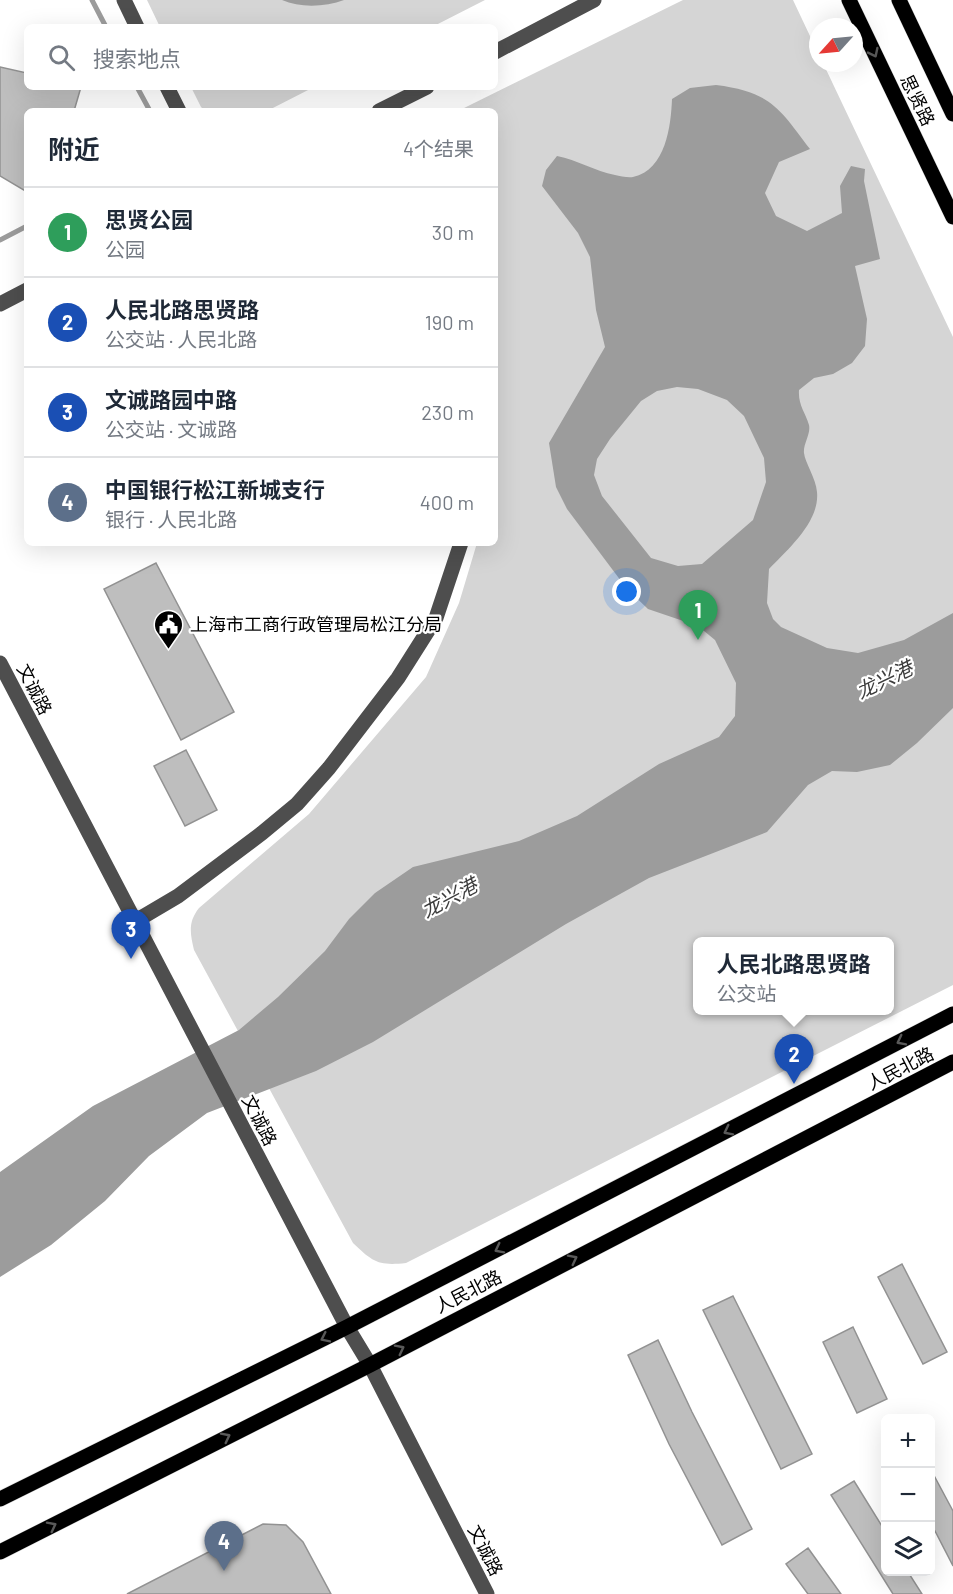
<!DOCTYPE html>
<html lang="zh">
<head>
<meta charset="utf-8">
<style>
  :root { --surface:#fff; --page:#f2f2f3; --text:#1f2937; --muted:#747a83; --line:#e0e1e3; --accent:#0f766e }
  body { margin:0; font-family:Barlow,"Noto Sans SC",sans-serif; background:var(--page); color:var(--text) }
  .controls { position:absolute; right:18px; bottom:18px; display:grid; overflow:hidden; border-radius:9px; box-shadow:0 6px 24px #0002 }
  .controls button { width:54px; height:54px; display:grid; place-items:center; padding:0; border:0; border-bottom:2px solid var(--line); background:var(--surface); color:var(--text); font:30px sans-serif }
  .compass { position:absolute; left:809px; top:18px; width:54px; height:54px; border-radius:50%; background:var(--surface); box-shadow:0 6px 24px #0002; rotate:243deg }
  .you { position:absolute; left:627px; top:592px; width:21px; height:21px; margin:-15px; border:4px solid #fff; border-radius:50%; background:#1a73e8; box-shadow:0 0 0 9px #1a73e833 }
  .badge { display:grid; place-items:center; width:39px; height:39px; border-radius:50%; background:var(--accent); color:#fff; font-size:20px; font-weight:700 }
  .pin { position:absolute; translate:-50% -50px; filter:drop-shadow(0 2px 3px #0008) }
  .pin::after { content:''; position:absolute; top:32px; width:21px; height:18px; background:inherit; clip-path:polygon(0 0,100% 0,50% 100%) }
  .popup { position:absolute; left:693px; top:937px; width:201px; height:78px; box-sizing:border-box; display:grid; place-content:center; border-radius:9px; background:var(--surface); filter:drop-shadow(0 2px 4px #0005); font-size:20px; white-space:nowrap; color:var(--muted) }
  .popup b { font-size:22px; color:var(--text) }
  .popup::after { content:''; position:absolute; left:50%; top:100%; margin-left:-12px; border:12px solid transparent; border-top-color:var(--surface) }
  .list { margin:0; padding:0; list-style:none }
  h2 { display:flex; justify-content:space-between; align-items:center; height:78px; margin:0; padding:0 24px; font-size:26px }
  h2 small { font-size:20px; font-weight:400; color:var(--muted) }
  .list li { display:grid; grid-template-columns:39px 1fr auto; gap:18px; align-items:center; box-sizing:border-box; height:90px; padding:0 24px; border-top:2px solid var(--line) }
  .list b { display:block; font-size:22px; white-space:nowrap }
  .list p { margin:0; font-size:20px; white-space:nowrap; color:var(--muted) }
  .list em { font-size:20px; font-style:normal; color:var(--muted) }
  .icon { flex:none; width:33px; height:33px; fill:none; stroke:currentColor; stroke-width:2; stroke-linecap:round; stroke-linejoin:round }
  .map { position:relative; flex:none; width:953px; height:1594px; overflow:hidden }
  .search { position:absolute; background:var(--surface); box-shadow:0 6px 24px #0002; left:24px; top:24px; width:474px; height:66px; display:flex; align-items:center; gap:15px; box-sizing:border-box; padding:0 21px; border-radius:9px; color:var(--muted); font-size:22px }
  .panel { position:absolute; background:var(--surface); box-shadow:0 6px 24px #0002; left:24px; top:108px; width:474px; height:438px; border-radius:9px }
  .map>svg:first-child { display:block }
</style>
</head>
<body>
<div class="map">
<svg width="953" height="1594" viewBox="0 0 953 1594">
  <rect width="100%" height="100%" fill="#fff"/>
  <path fill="#d5d5d5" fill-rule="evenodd" d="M147,0H485L432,27H160Z
    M683,0H793L818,53V63H823L953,337V985L406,1263C378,1266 373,1262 353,1243L194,950C190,933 188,922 199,908L309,814L426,677L459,603L477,543H495L497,357L495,347V111H458ZM698,942H890V1010H698Z
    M191,87H314L267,111H205L201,107Z"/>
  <path fill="#9c9c9c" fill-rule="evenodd" d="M282,0H344C325,7 300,8 282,0Z
    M716,85C771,92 779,108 810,149L779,162L765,193L776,216L807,231L842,213L840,186L851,166L865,169L864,181L880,259L855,266L867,319L865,346L852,363L833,374L814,378L799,390C798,405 805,412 809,425C811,434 803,444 804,453C805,463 816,478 817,492C820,522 787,550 769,569L767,603L773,619L781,627L827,648L858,653L904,640L953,613V708L917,743L890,765L857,772L832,771L808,785L767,832L649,878L566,924L373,1042L316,1071L207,1113L149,1156L105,1201L51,1245L0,1277V1172L93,1106L239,1030L278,997L325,951L349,919L375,893L413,867L519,841L577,816L659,764L719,737L735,716L736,683L715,640L698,626L648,609L627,589L567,509L556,487L549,443L605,347L596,310L590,257L578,233L542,186L546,170L557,156C577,160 595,171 615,175C620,176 628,178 633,177C666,170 671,125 672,99L690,88ZM677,387L698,389L727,400L744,416L764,458L766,482L753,520L702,564L678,566L651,558L602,496L594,475L597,459L610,439L641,401L657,391Z"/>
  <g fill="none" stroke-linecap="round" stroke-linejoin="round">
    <path stroke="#9c9c9c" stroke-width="5" d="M92,0L106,27
      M137,87L150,111
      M0,240L27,226"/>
  </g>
  <path fill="#bebebe" stroke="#929292" stroke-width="1.5" d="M0,67L27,73V87H81L74,111H27V192L0,176Z
    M156,563L234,712L181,740L104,589Z
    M186,750L217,810L185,826L154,766Z
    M902,1264L947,1352L923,1364L878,1277Z
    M733,1296L812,1454L781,1469L703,1310Z
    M853,1327L887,1399L857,1413L823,1342Z
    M658,1340L692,1412L752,1529L722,1545L669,1444L628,1355Z
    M930,1468L953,1511V1566L935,1531L930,1534Z
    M854,1481L885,1531V1572H908L922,1594H893L831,1495Z
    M263,1524L286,1525L303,1542L331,1594H127Z
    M808,1548L841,1594H808L786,1564Z"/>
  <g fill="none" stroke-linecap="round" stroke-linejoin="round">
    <defs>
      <path id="major" d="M849,0L953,217
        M899,0L953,114
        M0,1499L347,1327L953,1014
        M0,1552L370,1365L953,1062"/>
    </defs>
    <use href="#major" stroke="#dbdbdb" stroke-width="16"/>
    <path stroke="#4e4e4e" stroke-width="15" d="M124,0L137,27
      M495,52L594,0
      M167,87L179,111
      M379,111L427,87
      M0,304L27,290
      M0,663L347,1327L370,1365L487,1594
      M134,922L178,896L262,833L297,804L329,768L398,678L436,618L461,543"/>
    <use href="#major" stroke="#000" stroke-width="15"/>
  </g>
  <defs><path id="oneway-chevron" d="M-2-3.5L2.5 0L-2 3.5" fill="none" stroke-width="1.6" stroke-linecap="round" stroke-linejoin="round" transform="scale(1.5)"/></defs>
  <g stroke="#595959">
    <use href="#oneway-chevron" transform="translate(874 53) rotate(64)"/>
    <use href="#oneway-chevron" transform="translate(901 1041) rotate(153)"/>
    <use href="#oneway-chevron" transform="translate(728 1131) rotate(153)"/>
    <use href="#oneway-chevron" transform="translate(499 1249) rotate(153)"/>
    <use href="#oneway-chevron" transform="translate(573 1259) rotate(-27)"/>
    <use href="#oneway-chevron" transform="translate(325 1338) rotate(154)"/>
    <use href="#oneway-chevron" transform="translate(400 1349) rotate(-27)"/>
    <use href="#oneway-chevron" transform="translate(226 1437) rotate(-27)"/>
    <use href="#oneway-chevron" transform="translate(52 1526) rotate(-27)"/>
  </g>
  <defs>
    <symbol id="civic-pin" viewBox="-11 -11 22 30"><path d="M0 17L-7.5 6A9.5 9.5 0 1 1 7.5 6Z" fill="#000" stroke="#fff"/><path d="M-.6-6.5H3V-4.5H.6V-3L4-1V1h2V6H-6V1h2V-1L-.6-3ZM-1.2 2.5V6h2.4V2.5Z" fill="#fff"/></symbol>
  </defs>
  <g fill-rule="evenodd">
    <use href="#civic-pin" x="152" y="608" width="33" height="45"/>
  </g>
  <g text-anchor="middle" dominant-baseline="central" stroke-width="4.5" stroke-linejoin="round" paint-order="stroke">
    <g font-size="18" fill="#000" stroke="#fff">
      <text transform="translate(918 100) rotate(64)">思贤路</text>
      <text transform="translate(35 689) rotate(63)">文诚路</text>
      <text transform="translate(900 1068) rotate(-27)">人民北路</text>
      <text transform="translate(260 1120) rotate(63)">文诚路</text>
      <text transform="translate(468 1291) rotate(-27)">人民北路</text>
      <text transform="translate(486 1550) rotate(63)">文诚路</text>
    </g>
    <g font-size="18" fill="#000" stroke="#fff" text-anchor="start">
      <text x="190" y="624">上海市工商行政管理局松江分局</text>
    </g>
    <g font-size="20" font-style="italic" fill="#3d3d3d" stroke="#fff">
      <text transform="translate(884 679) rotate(-26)">龙兴港</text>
      <text transform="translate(449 897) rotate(-28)">龙兴港</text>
    </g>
  </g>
</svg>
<div class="controls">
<button>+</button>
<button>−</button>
<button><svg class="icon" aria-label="layers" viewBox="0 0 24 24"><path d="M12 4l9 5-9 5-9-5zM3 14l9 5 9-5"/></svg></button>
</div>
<svg class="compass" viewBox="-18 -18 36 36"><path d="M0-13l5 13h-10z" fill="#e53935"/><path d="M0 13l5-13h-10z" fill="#747a83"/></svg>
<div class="you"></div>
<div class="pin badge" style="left:698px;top:640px;background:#2e9e5b">1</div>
<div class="pin badge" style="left:794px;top:1084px;background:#1a4fb4">2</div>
<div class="popup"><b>人民北路思贤路</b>公交站</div>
<div class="pin badge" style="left:131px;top:959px;background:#1a4fb4">3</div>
<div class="pin badge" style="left:224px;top:1571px;background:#5c6f8a">4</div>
<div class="search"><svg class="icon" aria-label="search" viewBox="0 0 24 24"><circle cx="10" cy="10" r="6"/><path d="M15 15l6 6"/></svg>搜索地点</div>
<section class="panel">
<h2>附近<small>4个结果</small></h2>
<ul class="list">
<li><span class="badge" style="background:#2e9e5b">1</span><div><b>思贤公园</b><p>公园</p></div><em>30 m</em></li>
<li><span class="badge" style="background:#1a4fb4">2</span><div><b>人民北路思贤路</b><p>公交站 · 人民北路</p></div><em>190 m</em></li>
<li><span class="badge" style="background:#1a4fb4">3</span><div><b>文诚路园中路</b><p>公交站 · 文诚路</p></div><em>230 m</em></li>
<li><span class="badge" style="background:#5c6f8a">4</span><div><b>中国银行松江新城支行</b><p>银行 · 人民北路</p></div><em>400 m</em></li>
</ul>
</section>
</div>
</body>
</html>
